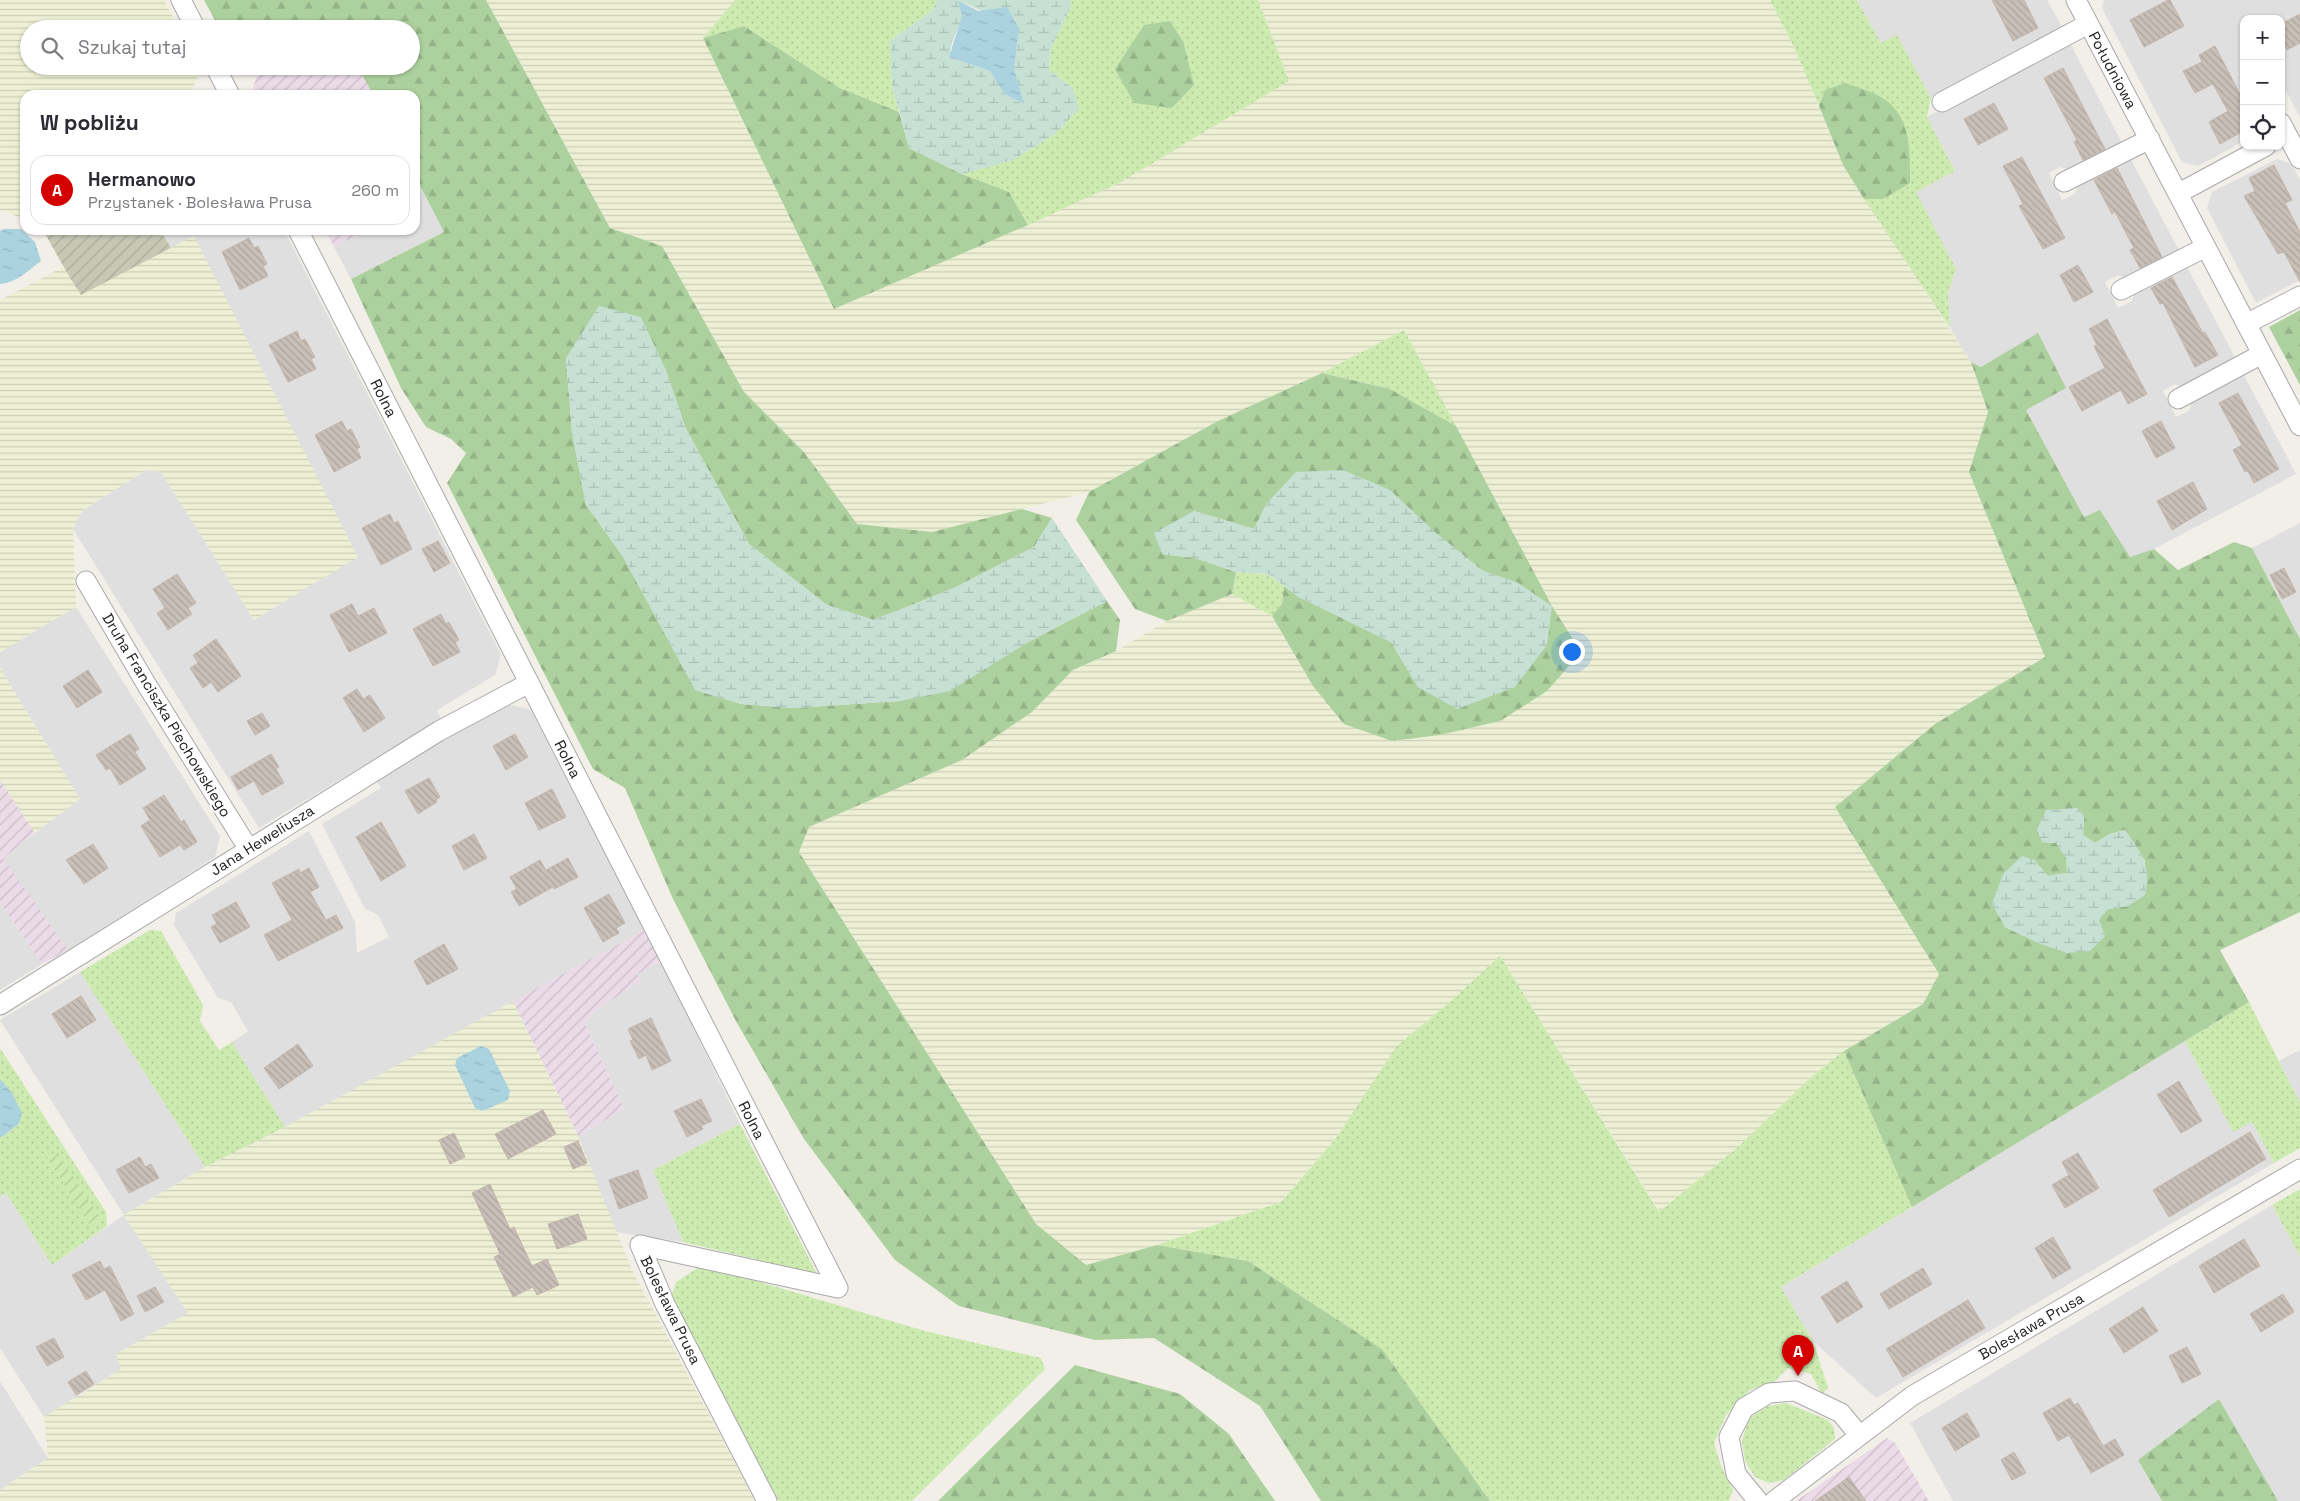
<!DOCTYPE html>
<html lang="pl">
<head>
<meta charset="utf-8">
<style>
  :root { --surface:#fff; --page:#f7f7f7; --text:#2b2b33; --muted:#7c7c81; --line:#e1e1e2; --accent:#d40000 }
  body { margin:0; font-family:"Space Grotesk",sans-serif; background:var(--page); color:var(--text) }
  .controls { position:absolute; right:15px; top:15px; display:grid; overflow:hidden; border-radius:10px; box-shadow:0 1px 4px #0004 }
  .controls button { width:45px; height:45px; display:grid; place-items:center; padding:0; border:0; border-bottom:1px solid var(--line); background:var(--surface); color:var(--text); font:25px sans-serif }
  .you { position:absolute; left:1571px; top:651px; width:18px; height:18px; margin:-12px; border:4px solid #fff; border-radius:50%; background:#1a73e8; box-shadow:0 0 0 8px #1a73e833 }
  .badge { display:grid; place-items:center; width:32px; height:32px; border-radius:50%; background:var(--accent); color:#fff; font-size:16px; font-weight:700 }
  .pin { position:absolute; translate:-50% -41px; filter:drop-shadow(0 1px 2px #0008) }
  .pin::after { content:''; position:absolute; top:26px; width:18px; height:15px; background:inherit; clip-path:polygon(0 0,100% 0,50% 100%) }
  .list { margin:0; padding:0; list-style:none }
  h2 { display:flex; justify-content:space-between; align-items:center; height:65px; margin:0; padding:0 20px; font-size:21px }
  h2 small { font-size:16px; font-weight:400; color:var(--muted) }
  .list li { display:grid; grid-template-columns:32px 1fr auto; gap:15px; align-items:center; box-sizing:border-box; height:70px; margin:0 10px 10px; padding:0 10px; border:1px solid var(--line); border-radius:15px }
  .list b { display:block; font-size:19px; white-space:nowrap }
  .list p { margin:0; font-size:16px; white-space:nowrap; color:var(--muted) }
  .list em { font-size:16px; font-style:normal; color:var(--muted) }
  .icon { flex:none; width:28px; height:28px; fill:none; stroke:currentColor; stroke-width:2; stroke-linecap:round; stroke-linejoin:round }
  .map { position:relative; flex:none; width:2300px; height:1501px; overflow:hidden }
  .search { position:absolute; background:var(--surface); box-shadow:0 1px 4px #0004; left:20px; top:20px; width:400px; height:55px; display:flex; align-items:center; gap:12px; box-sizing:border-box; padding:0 18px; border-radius:28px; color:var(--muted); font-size:19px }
  .panel { position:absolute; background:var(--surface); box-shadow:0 1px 4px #0004; left:20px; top:90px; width:400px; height:145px; border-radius:15px }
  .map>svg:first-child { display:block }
</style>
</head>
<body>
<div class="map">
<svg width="2300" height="1501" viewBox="0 0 2300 1501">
  <defs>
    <pattern id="industrial-furrows" width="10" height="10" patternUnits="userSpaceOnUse" patternTransform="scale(1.25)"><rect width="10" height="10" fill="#ebdbe8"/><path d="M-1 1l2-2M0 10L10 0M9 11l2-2" fill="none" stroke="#c9bcc7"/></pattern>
    <pattern id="construction-furrows" width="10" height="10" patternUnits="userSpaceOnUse" patternTransform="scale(1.25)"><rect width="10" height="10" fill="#c7c7b4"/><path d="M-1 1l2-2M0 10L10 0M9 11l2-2" fill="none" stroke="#abab9a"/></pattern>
    <pattern id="farmland-rules" width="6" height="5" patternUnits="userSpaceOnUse" patternTransform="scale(1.25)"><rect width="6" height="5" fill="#eef0d5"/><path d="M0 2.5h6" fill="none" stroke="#ccceb7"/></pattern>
    <pattern id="grass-dots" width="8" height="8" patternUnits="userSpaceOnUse" patternTransform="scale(1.25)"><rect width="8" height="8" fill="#cdebb0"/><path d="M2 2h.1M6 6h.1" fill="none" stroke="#b0c997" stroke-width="1.8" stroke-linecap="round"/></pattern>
    <pattern id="forest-firs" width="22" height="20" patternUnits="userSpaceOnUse" patternTransform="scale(1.25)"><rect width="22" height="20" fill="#add19e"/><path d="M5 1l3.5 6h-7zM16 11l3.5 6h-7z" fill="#95b388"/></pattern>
    <pattern id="wetland-marsh" width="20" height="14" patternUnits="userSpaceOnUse" patternTransform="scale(1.25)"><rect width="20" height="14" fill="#c6e0d4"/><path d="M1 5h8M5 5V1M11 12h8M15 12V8" fill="none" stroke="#aac0b6"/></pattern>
    <pattern id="garden-furrows" width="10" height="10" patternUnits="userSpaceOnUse" patternTransform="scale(1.25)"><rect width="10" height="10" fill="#cdebb0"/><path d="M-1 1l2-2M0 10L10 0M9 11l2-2" fill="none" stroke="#b0c997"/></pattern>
    <pattern id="water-ripples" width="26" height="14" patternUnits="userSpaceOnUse" patternTransform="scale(1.25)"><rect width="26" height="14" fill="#aad3df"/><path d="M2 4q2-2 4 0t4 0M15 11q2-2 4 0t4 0" fill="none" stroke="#92b5bf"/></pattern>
    <pattern id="building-back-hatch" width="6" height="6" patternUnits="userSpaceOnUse" patternTransform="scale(1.25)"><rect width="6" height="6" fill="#c7bfb8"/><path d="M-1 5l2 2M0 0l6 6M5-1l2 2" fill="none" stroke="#aba49e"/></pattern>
  </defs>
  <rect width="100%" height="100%" fill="#f2efe9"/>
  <path fill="#e0dfdf" d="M1857,0H2047L2063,29L1931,98L1897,36L1881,43Z
    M2104,0H2300V117L2281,82V19H2244V141L2198,166L2182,162L2102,8Z
    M2069,41L2122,143L2071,170L2060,167L2049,173L2062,200L2075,194L2079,183L2129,156L2180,252L2127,280L2118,275L2105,282L2118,308L2132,301L2135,291L2186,265L2236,359L2184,388L2175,384L2163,391L2176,417L2189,411L2192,401L2243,373L2296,474L2154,549L2130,558L2100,511L2084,517L2026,410L2039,334L1981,367L1971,362L1950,328L1948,293L1956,269L1915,192L1955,171L1927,117Z
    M2277,159L2291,164L2300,180V280L2256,303L2207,208L2212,192Z
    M422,189L444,232L351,279L334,247L368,230H415V193Z
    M160,230H284L501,655L495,675L437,710L441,719L259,828L73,529L82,511L146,470L161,472L254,620L194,236L171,248Z
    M2300,523V639L2252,548Z
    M76,607L220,836L215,857L68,950L2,858L80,799L0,668V652Z
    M501,703L530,709L645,930L285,1127L232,1042L248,1031L231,1002L218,998L174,925L176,913L309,831L355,922L357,953L389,937L378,915L365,909L322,824L381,788L376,780Z
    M0,903L42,964L0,990Z
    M661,961L740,1124L653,1170L683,1242L615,1232L578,1136L624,1109L585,1024L593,1012L640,981L637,974Z
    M80,972L205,1167L124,1215L188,1313L117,1354L121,1369L44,1417L0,1348V1197L6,1193L52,1265L124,1215L0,1020Z
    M2185,1041L2233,1131L2252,1121L2274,1163L1876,1398L1813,1341L1781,1287Z
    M2300,1050V1103L2279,1061Z
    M2272,1205L2300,1256V1501H2278L2219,1399L2138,1460L2162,1501H1953L1910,1423Z
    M0,1381L48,1458L0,1490Z"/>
  <path fill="url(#industrial-furrows)" d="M265,66H358L373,95H256L253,89L259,69Z
    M325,230H368L334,247Z
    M0,780L35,833L3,858L68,950L42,964L0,903Z
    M645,930L661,961L637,974L641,981L593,1012L585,1024L624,1109L578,1136L513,1001Z
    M1887,1438L1895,1443L1929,1501H1796Z"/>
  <path fill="url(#construction-furrows)" d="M43,230H160L171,248L80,296Z"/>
  <path fill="url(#farmland-rules)" d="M0,0H164L179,29H29V66H198L201,71L189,95H25V220L2,210L0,211Z
    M486,0H735L703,38L834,309L1123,181L1289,81L1258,0H1770L1794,47L1843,165L1971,362L1988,412L1970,473L2045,657L1935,724L1835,807L1939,974L1923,1004L1844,1051L1811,1077L1737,1148L1660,1212L1500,956L1451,1001L1281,1202L1157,1245L1086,1265L1036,1224L799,852L809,827L962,760L1032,712L1073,670L1116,651L1167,621L1232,594L1272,616L1313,686L1392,741L1440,735L1500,721L1580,652L1552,606L1404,330L1322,373L1216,422L1089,492L932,532L857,524L804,452L744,392L662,246L610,228Z
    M194,236L358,557L254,620L161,472L146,470L82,511L73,529L76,607L0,652V300L63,267L81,295Z
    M0,668L80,799L35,833L0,780Z
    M513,1001L578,1136L632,1270L755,1501H0V1490L48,1458L44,1417L121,1369L116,1354L188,1313L124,1215L205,1167L285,1127Z"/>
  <path fill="url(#grass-dots)" d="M735,0H937L932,11L890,41L892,86L899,112L840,88L744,26L703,38Z
    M1070,0H1258L1289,81L1123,181L1028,225L1009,192L962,174L1013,160L1055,134L1073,88L1049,70L1051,48L1071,7Z
    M1770,0H1857L1881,43L1897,35L1931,98L1927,117L1955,171L1916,192L1956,269L1948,293L1950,328L1864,199H1883L1825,90L1819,106L1794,47Z
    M1404,330L1456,426L1390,389L1322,373Z
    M1236,572L1267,574L1284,586L1282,604L1272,616L1232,594Z
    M150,930L161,931L203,1005L200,1021L219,1050L232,1042L285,1127L205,1167L80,972Z
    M1500,956L1659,1212L1737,1148L1811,1077L1844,1051L1912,1207L1781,1287L1813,1341L1828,1388L1822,1394L1811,1374L1788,1368L1774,1382L1750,1390L1726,1415L1714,1443L1721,1466L1733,1490L1729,1501H1490L1382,1349L1248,1261L1157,1245L1281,1202L1336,1138L1396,1047L1451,1001Z
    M2249,1002L2300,1103V1148L2274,1163L2252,1122L2233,1132L2185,1041Z
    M0,1048L106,1212L107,1226L52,1265L6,1193L0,1197V1138L19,1124L12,1093L0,1079Z
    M740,1124L817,1274L683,1242L653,1170Z
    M2300,1189V1256L2272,1205Z
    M702,1265L925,1331L1041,1358L1045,1369L912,1501H779L670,1301L676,1282Z
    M1786,1403L1828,1420L1834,1428L1835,1439L1784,1480L1769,1483L1755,1477L1745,1461L1742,1441L1749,1418L1768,1406Z"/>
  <path fill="url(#forest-firs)" fill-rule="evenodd" d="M204,0H486L610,228L662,246L744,392L804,452L857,524L932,532L1022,509L1052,518L1034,547L954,588L902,609L873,620L827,605L749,544L686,429L665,368L566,358L572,432L586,505L622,555L696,690L741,704L793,708L900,701L1030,641L1107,601L1120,620L1116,651L1073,670L1032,712L962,760L809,827L799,852L1036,1224L1086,1265L1157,1245L1248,1261L1382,1349L1490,1501H1321L1260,1406L1154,1338L1095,1340L959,1306L895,1260L804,1139L737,1023L673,899L625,788L593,769L447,483L466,453L451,439L426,427L401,388L351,279L444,232L415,176V95H373L358,66H411V29H220Z
    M1170,21L1183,41L1194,85L1172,108L1134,103L1115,69L1144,25Z
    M744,26L840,88L899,112L909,148L962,174L1009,192L1028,225L834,309L703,38Z
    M1845,83C1857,87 1870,91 1881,97C1912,115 1910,152 1910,183L1883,199H1864L1843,165L1819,106L1825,90Z
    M2300,310V385L2269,327Z
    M2038,333L2066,388L2026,410L2084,517L2100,510L2130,557L2154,549L2178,570L2234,542L2252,548L2300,639V912L2220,950L2249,1002L1912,1207L1844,1051L1923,1004L1939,974L1835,807L1935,724L2045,657L1969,472L1988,412L1971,362L1981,367ZM2084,816L2083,835L2095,843L2110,834L2125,830L2145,861L2128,906L2108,909L2068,953L2039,943L2005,927L2034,860L2048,876L2067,873V858L2056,843L2042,842Z
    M1322,373L1390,389L1456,426L1552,606L1581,652L1547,691L1500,721L1440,735L1392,741L1344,724L1313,686L1272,616L1282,604L1284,586L1299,597L1391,642L1418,687L1518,583L1483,571L1437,534L1267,503L1254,529L1194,511L1162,554L1195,558L1236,572L1232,594L1167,621L1135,609L1076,520L1089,492L1216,422Z
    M1075,1365L1180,1394L1229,1434L1275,1501H938Z
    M2219,1399L2278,1501H2162L2138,1460Z"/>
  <path fill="url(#wetland-marsh)" d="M937,0H958L963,16L952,42L949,57L990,71L1004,94L1023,104L1014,69L1019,29L959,0H1070L1071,7L1051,48L1049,70L1073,88L1079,109L1055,134L1013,160L962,174L909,148L892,86L890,41L932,11Z
    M599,306L641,317L665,368L686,429L749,544L827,605L873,620L902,609L954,588L1034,547L1052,518L1107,601L1030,641L950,691L900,701L793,708L741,704L695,690L622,555L586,505L572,432L566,358Z
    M1343,470L1390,490L1437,534L1483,571L1518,583L1552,606L1547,645L1515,687L1457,709L1418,687L1391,642L1299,597L1268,574L1236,572L1195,558L1162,554L1154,533L1194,511L1254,529L1267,503L1296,472Z
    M2077,808L2084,816L2083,835L2095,843L2110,834L2125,830C2141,853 2152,865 2145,895L2128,906L2108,909L2099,920L2105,936L2090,951L2068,953L2039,943L2005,927L1992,904L2003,874L2022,856L2034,860L2048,876L2067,873L2066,858L2056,843L2042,842L2037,830L2046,810Z"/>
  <path fill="url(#garden-furrows)" d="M57,1151L102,1221L91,1227L47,1157Z"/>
  <path fill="url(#water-ripples)" d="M958,0L978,11L1007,7L1019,29L1014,69L1024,104L1004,94L990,71L949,57L962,16Z
    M3,229H21L35,242L41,261C29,270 16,283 0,284V231Z
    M481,1046L489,1049L510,1091L508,1100L482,1111L475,1108L455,1065L457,1058Z
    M0,1079L12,1093L22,1113L19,1124L0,1138Z"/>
  <path fill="url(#building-back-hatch)" stroke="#c4b6ab" d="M1992,0H2024L2038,28L2013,41Z
    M2168,0H2170L2184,26L2144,47L2130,20Z
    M2300,14V43L2287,50L2281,39V24Z
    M2215,46L2244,102V140L2240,133L2220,144L2209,122L2228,111L2213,84L2195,93L2183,71L2202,62L2199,55Z
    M2063,68L2105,149L2083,160L2074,142L2077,140L2044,78Z
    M1994,103L2008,129L1978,145L1964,119Z
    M2022,157L2065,238L2043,249L2019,206L2023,204L2003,166Z
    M2274,165L2292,200L2285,203L2300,232V282L2284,252L2278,254L2244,196L2255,191L2249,178Z
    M2117,168L2162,257L2140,268L2130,250L2134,248L2115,212L2112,214L2094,180Z
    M249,238L254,248L258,246L267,264L263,266L268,276L240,290L222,252Z
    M2078,265L2093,292L2074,302L2060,275Z
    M2172,277L2203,333L2205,332L2218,355L2195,367L2163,303L2160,304L2151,288Z
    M2107,319L2147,394L2128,404L2121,390L2082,411L2069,387L2105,368L2094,346L2097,345L2089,329Z
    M297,331L301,341L305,339L315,357L311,359L316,369L288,382L269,345Z
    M2238,393L2279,469L2254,483L2248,471L2245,472L2233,450L2242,445L2219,403Z
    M342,421L347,431L351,429L360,447L357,449L361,458L334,472L315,435Z
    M2161,421L2175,448L2156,458L2142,431Z
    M2193,482L2207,509L2172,530L2157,501Z
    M390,514L394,523L398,521L412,549L381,565L362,528Z
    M438,541L450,563L434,572L422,549Z
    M2284,568L2296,592L2282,599L2270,575Z
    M177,574L196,603L188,608L192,614L168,630L157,613L165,608L153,589Z
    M352,604L358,616L374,608L387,633L349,652L330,615Z
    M441,614L446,624L449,622L459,640L455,642L460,652L433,666L413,629Z
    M216,639L241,676L218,692L211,682L203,688L190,668L198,663L193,655Z
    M88,670L102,692L77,708L63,686Z
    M357,689L363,699L370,695L385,718L364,732L343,698Z
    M262,713L270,726L255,735L247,721Z
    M130,734L139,749L135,752L146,769L120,785L110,768L106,770L96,755Z
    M515,734L528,757L506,770L493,746Z
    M271,754L279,767L276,769L284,783L262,795L254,781L238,790L231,777Z
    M429,778L440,797L436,800L437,802L418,814L405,791Z
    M552,789L566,817L539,830L525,803Z
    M164,795L181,822L184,820L197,842L184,850L180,845L160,857L141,826L150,820L143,808Z
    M381,822L406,866L381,881L356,837Z
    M474,834L487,858L464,870L452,846Z
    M93,844L108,868L84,884L66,860Z
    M568,858L578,877L554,889L553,887L519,906L511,892L517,889L510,877L540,860L546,870Z
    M309,868L319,887L310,892L326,920L336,915L343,928L278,961L264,935L292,920L272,883L299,869L300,873Z
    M609,894L625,923L616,928L619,933L603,942L584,908Z
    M236,902L250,927L220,943L211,927L217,924L212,915Z
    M444,944L458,969L427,985L414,961Z
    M81,996L96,1020L67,1038L52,1014Z
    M651,1018L671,1061L652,1070L646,1055L639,1059L630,1041L633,1040L628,1029Z
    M298,1044L313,1066L279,1089L264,1068Z
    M2179,1081L2202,1121L2181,1133L2157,1095Z
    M701,1099L712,1121L701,1126L703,1129L687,1137L674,1111Z
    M543,1110L556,1134L508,1159L495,1134Z
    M2250,1132L2266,1159L2169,1217L2153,1190Z
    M454,1133L465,1157L450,1164L439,1140Z
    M578,1141L587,1163L573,1169L564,1147Z
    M2078,1153L2099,1188L2065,1208L2052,1185L2069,1175L2062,1162Z
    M140,1157L145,1167L151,1164L159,1178L129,1193L116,1170Z
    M638,1170L648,1198L619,1209L609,1180Z
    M490,1184L510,1229L514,1227L532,1266L547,1259L559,1285L537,1295L533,1287L513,1297L494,1257L500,1254L472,1193Z
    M578,1214L587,1239L557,1249L548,1224Z
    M2053,1237L2071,1268L2053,1279L2035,1248Z
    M2244,1239L2260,1266L2214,1293L2199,1266Z
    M100,1261L104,1269L110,1266L134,1314L121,1321L105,1290L86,1300L72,1275Z
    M1923,1268L1932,1284L1889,1309L1880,1294Z
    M1847,1281L1863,1307L1837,1323L1821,1297Z
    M155,1287L164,1302L145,1312L137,1296Z
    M2283,1294L2294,1312L2261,1332L2250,1314Z
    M1968,1300L1985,1328L1903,1377L1886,1349Z
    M2143,1307L2158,1331L2124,1353L2109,1329Z
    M54,1338L64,1357L47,1366L36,1347Z
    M2187,1347L2201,1374L2182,1383L2169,1356Z
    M86,1371L94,1384L76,1395L68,1382Z
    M2070,1398L2074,1405L2078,1403L2103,1446L2115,1439L2124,1455L2091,1473L2069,1435L2058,1441L2043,1413Z
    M1967,1413L1980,1436L1955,1451L1942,1428Z
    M2014,1452L2026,1473L2012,1480L2001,1460Z
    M1849,1477L1866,1501H1815Z"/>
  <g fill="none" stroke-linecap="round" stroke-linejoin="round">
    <defs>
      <path id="minor" d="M181,0L196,29
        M2076,0L2300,426
        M215,66L230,95
        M1942,102L2088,24
        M2281,123L2300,159
        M2064,182L2150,139
        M2179,193L2266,146
        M298,230L838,1288
        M2121,290L2206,247
        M2246,324L2300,296
        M2178,399L2262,354
        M86,581L145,682L248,848
        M0,1005L439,731L529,683
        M640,1245L665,1304L767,1501
        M640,1245L838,1288
        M1758,1501L1736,1474L1729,1437L1744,1408L1769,1393L1795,1391L1841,1413L1859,1435
        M1774,1501L1912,1396L2300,1169"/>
    </defs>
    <use href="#minor" stroke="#a9a9a9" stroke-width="21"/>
    <use href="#minor" stroke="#fff" stroke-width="19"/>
  </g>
  <g text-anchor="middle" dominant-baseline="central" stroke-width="4" stroke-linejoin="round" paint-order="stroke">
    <g font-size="15" fill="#222" stroke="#fff">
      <text transform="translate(2113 70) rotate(62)">Południowa</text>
      <text transform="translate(384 398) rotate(63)">Rolna</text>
      <text transform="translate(167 715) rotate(59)">Druha Franciszka Piechowskiego</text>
      <text transform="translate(568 759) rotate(63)">Rolna</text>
      <text transform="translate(262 840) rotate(-32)">Jana Heweliusza</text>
      <text transform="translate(752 1120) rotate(63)">Rolna</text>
      <text transform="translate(671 1310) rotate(64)">Bolesława Prusa</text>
      <text transform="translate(2031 1326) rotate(-30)">Bolesława Prusa</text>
    </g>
  </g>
</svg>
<div class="controls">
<button>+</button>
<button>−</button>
<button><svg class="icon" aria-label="locate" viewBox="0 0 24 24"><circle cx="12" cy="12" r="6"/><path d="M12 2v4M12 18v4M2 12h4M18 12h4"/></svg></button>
</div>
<div class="you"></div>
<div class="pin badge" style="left:1798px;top:1376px">A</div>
<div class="search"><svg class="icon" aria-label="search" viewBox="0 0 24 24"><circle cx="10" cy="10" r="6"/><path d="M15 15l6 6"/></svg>Szukaj tutaj</div>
<section class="panel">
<h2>W pobliżu<small></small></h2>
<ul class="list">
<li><span class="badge">A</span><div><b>Hermanowo</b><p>Przystanek · Bolesława Prusa</p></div><em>260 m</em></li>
</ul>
</section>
</div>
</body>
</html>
